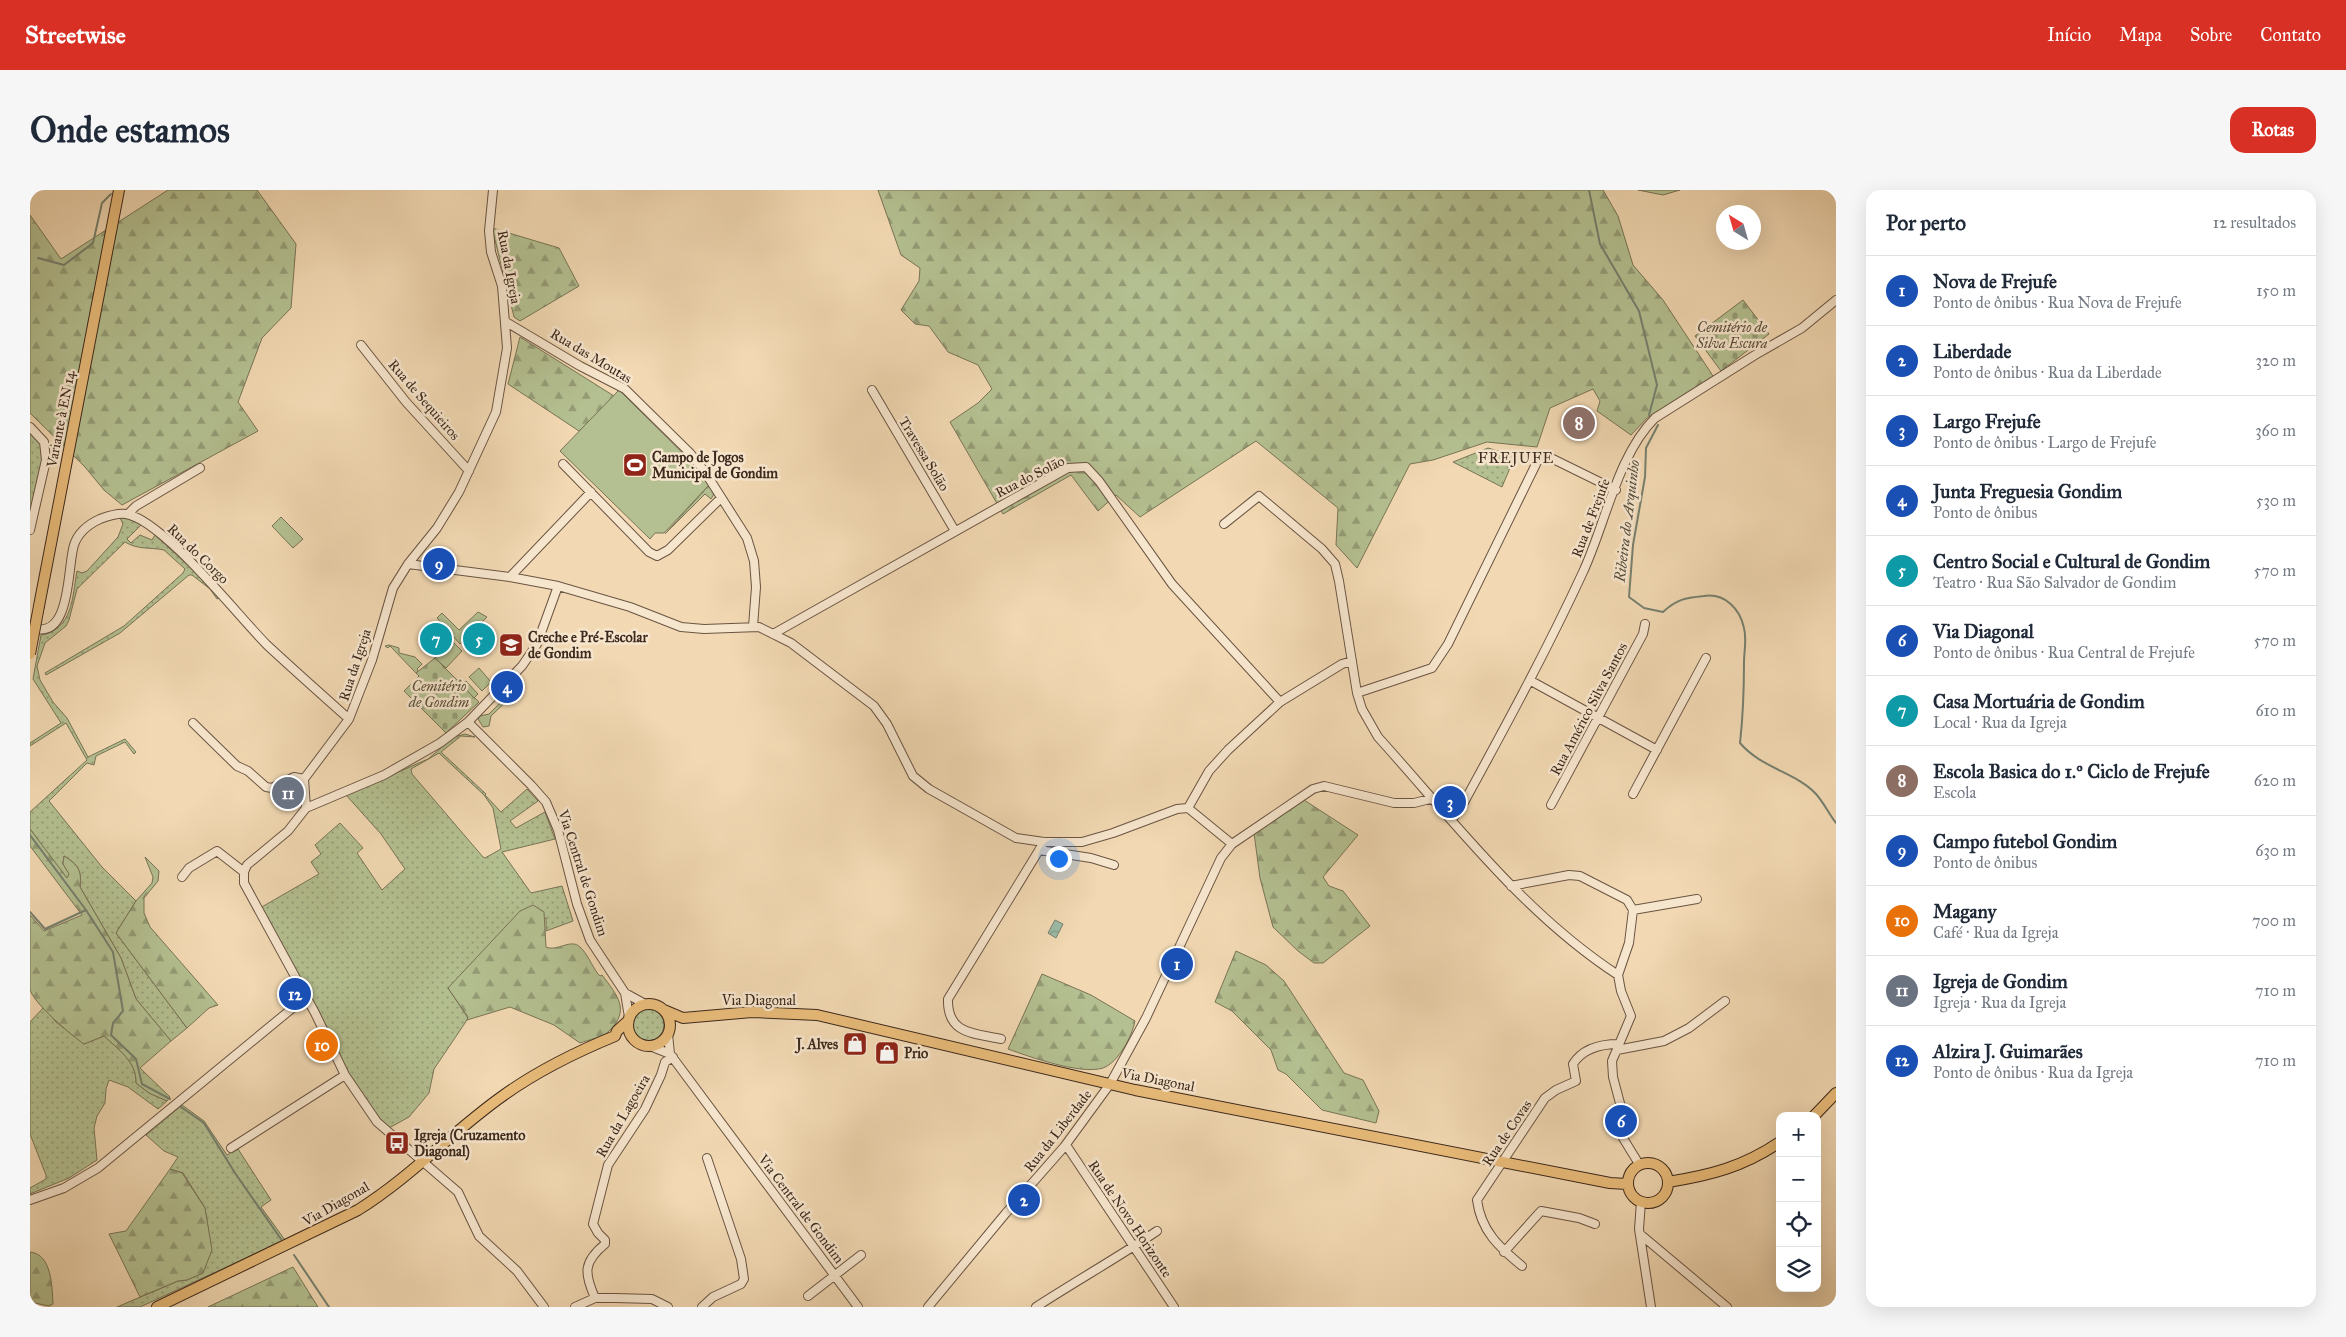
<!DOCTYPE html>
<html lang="pt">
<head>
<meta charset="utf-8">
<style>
  :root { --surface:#fff; --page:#f6f6f7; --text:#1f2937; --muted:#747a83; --line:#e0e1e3; --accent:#d93025 }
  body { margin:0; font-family:"IM FELL Great Primer",serif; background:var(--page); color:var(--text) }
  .controls { position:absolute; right:15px; bottom:15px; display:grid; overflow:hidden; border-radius:10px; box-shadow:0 5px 20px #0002 }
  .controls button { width:45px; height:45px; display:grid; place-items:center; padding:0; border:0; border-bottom:1px solid var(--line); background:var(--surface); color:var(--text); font:25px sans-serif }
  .compass { position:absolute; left:1686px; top:15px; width:45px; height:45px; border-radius:50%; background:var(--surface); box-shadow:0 5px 20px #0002; rotate:323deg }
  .you { position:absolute; left:1028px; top:668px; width:18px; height:18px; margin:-12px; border:4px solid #fff; border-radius:50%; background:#1a73e8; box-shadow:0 0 0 8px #1a73e833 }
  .badge { display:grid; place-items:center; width:32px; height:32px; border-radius:50%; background:var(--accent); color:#fff; font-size:16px; font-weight:700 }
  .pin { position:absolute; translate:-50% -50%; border:2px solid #fff; box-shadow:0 1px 5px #0006 }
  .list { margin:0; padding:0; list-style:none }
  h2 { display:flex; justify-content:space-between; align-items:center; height:65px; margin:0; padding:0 20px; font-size:21px }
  h2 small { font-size:16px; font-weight:400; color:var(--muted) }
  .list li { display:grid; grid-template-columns:32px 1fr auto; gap:15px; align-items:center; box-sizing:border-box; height:70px; padding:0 20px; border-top:1px solid var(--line) }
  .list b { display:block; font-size:19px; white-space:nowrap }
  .list p { margin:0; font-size:16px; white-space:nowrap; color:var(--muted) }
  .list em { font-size:16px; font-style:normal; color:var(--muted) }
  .icon { flex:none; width:28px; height:28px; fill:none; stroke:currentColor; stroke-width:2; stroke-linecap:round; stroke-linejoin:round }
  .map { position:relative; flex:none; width:1806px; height:1117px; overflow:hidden; border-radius:15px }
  header { display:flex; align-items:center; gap:30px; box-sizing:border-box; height:70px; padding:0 25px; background:var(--accent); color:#fff }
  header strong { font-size:24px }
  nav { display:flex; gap:28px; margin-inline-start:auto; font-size:18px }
  .intro { display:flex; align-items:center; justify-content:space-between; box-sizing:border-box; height:120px; padding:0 30px }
  h1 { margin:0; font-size:35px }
  .button { padding:12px 22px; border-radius:15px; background:var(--accent); color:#fff; font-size:18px; font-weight:700 }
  main { display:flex; gap:30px; padding:0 30px }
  aside { flex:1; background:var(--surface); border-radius:15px; box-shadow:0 5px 20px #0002 }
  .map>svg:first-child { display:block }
</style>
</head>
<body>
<header>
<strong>Streetwise</strong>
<nav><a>Início</a><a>Mapa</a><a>Sobre</a><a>Contato</a></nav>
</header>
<div class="intro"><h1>Onde estamos</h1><a class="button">Rotas</a></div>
<main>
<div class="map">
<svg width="1806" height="1117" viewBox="0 0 1806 1117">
  <defs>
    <pattern id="grass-dots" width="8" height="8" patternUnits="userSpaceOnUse" patternTransform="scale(1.25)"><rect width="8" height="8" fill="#b4c091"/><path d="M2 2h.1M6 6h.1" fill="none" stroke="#949c76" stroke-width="1.8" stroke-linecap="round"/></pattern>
    <pattern id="forest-firs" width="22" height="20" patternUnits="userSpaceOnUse" patternTransform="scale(1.25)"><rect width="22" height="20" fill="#b4c091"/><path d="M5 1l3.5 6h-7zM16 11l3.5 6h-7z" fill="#949c76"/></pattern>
    <pattern id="cemetery-stones" width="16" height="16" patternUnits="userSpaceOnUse" patternTransform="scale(1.25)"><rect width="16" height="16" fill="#b4c091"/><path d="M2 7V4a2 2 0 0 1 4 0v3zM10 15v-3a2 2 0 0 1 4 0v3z" fill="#949c76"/></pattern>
    <pattern id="water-waves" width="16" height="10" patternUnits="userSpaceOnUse" patternTransform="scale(1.25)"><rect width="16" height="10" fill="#9cbba7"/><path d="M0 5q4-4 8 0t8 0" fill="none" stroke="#809887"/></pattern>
  </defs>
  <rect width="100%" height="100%" fill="#f2d9b3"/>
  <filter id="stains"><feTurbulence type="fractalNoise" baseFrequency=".004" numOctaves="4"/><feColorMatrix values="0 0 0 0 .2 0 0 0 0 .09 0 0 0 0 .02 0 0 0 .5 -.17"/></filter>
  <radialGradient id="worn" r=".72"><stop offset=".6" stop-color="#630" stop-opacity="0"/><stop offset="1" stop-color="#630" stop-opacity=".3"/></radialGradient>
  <path fill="url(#grass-dots)" stroke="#787456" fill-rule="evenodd" d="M0,239L9,249L14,264L0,323Z
    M1458,258L1485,266L1472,297L1423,272Z
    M680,294L685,302L681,309L675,304L635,344Z
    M90,328L100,329L111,335L97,349L101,353L110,345L122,350L125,345L178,394L189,408L187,409L180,399L162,385H159L90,443L16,485L15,483L94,436L153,383L155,379L134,360C120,357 108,360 95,352L47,399L39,430L36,436L15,453L7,476L10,490L23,512L37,528L58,567L95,549L106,562L104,564L95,552L66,566L64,575L57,573L19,611L72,677L106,711L86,743L157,838L141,851L106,809L91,768L50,697C52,681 48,674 34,666L33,674L40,684L37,689L0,639V622L57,570L36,533L0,556V553L31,533L3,489L11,445C43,439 42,408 47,381L52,383L57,381L88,347L93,334Z
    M435,544L445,547L431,546L411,562L456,604L455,605L471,622L497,599L508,611L480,631L486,638L515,622L525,649L472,662L501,703L532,696L543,731L516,741V728L418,798L438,828L437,830L404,879L399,903L379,927L359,938C324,907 307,859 286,818C269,784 249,751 230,718L289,684L281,672L291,664L285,655L310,633L333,658L327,663L352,700L375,679L351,644L316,605L398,569L424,547ZM409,563L454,605L463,618L471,659L455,668L453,667L382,584L381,579Z
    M14,817L26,832L54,854L74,846C88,859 107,872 106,893L119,903L137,911L128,919L98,897L79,890L76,899L75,913L67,926L64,938L67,970L39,988L0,1004V998L16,989V985L0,944V832Z
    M602 835a16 16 0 1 1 32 0a16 16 0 1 1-32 0Z
    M152,915L174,931L197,965L208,959L241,1010L231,1017L255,1050L110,1117H87L148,1091L157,1090L173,1083L181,1060L175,1018L153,983L140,979L148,967L134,961L116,945Z"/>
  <path fill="url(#forest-firs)" stroke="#787456" d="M138,0H227L266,54L261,118L232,148L208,212L228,241L92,315L74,300L55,277L0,223V25L31,69Z
    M848,0H1573L1588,26L1603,75L1633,110L1683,186L1617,228L1601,245L1567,221L1570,211L1563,199L1520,218L1507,257L1457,252L1403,270L1380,274L1327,378L1306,355L1308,318L1226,251L1110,327L1086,305L1068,321L1041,285L973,324L920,232L948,213L962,199L948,175L918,162L899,136L885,134L871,120L889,91L890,78L871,65Z
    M462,38L529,58L549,96L490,131L484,127Z
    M490,147L584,206L549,241L478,194Z
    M1274,610L1328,645L1293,687L1299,696L1313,701L1340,736L1293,773H1284L1268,761L1243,737L1230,688L1224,643Z
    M0,639L37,688L39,684L33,674L34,666C48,675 52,680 50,697L91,768L106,809L141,851L110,878L140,907L137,911L119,903L106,893C107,872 88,859 74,846L54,854C42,846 2,812 0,799C0,778 0,746 0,725L14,741L52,725L0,656Z
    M115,667L129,681L128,691L114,708V723L120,737L188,815L179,818L157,838L86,743L106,711L122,693L123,687Z
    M503,715L514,722L516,757C527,762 541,748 550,757C557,763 562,776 568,784L570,786L572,785C587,805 601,820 579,841C574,847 558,850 550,853L524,835L480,817L437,830L438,827L418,798L490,721Z
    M1206,761L1236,775L1254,791L1314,883L1333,890L1349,921L1346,933L1292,920L1256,884L1248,880L1241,860L1202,821L1185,812Z
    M1012,784L1061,805L1105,831C1102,846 1089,872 1073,878C1051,885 1000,867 978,859Z
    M140,979L152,983L175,1018L182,1060L173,1083L157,1090L148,1091L110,1107L79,1044L96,1041Z
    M0,1062C22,1064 22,1097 23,1114L19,1116L0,1112Z
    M263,1077L288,1117H178Z"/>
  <path fill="url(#cemetery-stones)" stroke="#787456" d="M1713,110L1739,144L1691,181L1665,146Z
    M405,468L449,512L416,543L374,501L389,486L386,483Z"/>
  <path fill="#b4c091" stroke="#787456" d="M1608,0H1650L1633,5Z
    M589,200L679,289L680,294L634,343H625L620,349L530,261Z
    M251,327L273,349L263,358L242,336Z
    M448,422L457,427L430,454L407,428L412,423L429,440Z
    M422,451L432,461L416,478L405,468Z
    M359,455L369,458V463L385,467L392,474L387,479L388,481L386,483L360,456L358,458L355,456Z
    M449,478L461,492L452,501L439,487Z
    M429,488L433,493L436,491L448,504L444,508L427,490Z
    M482,501L484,504L461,526L459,536L453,537L448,529L450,526L459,524Z"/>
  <path fill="url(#water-waves)" stroke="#76806f" d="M1025,730L1033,734L1026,748L1018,743Z"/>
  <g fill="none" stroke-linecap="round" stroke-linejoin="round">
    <path stroke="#76806f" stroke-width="2" d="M1559,0L1570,54L1609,121L1627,195L1619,225
      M8,68L34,75L63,53L72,13L81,4
      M1628,235L1616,258L1615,287L1603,355L1599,407L1614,418L1633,422C1647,409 1655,408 1674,406C1695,403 1710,419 1714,438C1717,449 1714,462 1714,472C1714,500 1713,526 1710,553C1731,578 1767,583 1786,604C1794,613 1799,624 1806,633
      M0,645L56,720L83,762L93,821L83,833L81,845L106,869L112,894L140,909
      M0,722L15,739L56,720
      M151,917L174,933L205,983L251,1049
      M264,1065L299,1117"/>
    <defs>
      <path id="minor" d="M463,0L459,41L461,62L472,96L477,158L466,222L429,302L407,338L378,374L363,398L342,470L319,529L274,589L276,618L258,641L217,675L214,682V693L285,823L315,885L347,932L428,1002L449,1046L487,1081L514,1117
        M476,132L550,176L595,199L660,263L675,282L717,348L724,371L726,397L723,437
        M331,155L376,212L439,281
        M842,200L925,341
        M0,237L14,252L16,270L0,340
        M533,274L619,362L627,366L638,360L691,308
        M98,324L106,316L170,278
        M1194,334L1229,306L1292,359L1305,374L1309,391L1327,503L1332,519L1348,547C1423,630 1493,723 1588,785L1591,801L1601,826L1582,871L1583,887L1591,917L1593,948L1609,974
        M378,374L480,387L528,396L600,417L651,437L674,439L729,437L761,453L844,516L857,534L883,586L899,599L986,648L1014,652H1052L1083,643L1147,619L1158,618
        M480,387L561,302
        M2,438C42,451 37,376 44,355C48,343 59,334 70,329C78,326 88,323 96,324C133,330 208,426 237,455C264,480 291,504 319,529
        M743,444L1038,278L1056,277L1069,291L1142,394L1250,512
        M1501,491L1627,560
        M1327,503L1402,478L1418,454L1507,272L1512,268L1523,269L1586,300
        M438,532L501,595L516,612L528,640L547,714L560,750L595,803L615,814
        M163,533L207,576L218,581L236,597L242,598L264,587L274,589
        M1603,604L1676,468
        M1521,615L1613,444L1615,434
        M276,618L354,585L410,553L438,532L492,476L507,454L528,396
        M1158,618L1179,581L1198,560L1250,512L1312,474L1322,471
        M1158,618L1202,654
        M1422,629L1432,616C1474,539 1516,462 1553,382C1575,335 1588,264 1625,228L1725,165L1772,138L1806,110
        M1009,660L1061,668L1084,675
        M152,687L159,678L187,661L214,682
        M1481,696L1539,685L1550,686L1597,710L1603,720L1599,753L1588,785
        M1603,720L1667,709
        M595,803L599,827
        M638,844L640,864L828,1117
        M971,849C943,843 917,844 918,809L1014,652
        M620,856L640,864
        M1587,860L1634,851L1659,838L1695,811
        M1036,955L1144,1117
        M201,958L315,885
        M0,1010L34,998L68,978L276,807
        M1611,1012L1609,1039L1621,1117
        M1610,1044L1697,1117
        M1474,1062L1511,1021L1549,1028L1565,1034
        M1492,1076C1469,1057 1451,1041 1447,1010L1515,908L1526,900L1546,891L1543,874C1553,858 1571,854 1589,854
        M778,1106L831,1065
        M565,1108C554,1083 553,1072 575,1054V1050L568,1043L563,1034L578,975L615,919L631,885L635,872L643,867
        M545,1117L565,1108H585L622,1109L638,1117
        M672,1117L683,1107L711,1094L714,1089L711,1069L677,968
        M898,1117L976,1023L1034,957L1080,894L1116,828L1191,668L1202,654L1283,599L1294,596L1364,613H1384L1404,608
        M1006,1117C1046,1091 1087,1068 1127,1041"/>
      <path id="major" d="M9,416L89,0
        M598 835a21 21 0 1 1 42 0a21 21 0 1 1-42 0Z
        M634,820L653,828L722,822L787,825L1105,900L1580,993L1597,994
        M1784,926L1806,903
        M1598 993a20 20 0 1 1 40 0a20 20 0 1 1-40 0Z
        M1638,992C1681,985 1713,977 1750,952
        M127,1117L328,1020C381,987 424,940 474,905C509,880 546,862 585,846L587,841L598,831"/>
    </defs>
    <use href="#minor" stroke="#6a5442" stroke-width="10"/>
    <use href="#major" stroke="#3c281c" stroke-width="12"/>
    <use href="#minor" stroke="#f7e6ce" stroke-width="8"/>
    <use href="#major" stroke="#e9bc7a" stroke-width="10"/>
    <defs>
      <path id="major-bridge" d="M0,464L9,416"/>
    </defs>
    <use href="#major-bridge" stroke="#3c281c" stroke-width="12" stroke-linecap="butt"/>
    <use href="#major-bridge" stroke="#e9bc7a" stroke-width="10"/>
  </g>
  <defs>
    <symbol id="stadium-square" viewBox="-11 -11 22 22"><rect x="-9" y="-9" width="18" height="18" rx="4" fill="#8f2418" stroke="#f7e6ce"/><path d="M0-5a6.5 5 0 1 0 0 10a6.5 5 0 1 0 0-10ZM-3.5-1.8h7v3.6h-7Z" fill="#fff"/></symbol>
    <symbol id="school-square" viewBox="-11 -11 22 22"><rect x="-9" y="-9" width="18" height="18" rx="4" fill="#8f2418" stroke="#f7e6ce"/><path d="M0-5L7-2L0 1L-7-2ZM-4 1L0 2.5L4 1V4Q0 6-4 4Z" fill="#fff"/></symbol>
    <symbol id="shop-square" viewBox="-11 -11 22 22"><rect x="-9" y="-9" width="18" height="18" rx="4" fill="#8f2418" stroke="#f7e6ce"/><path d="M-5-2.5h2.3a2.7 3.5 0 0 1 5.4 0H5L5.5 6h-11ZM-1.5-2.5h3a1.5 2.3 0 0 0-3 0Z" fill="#fff"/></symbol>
    <symbol id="bus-square" viewBox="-11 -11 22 22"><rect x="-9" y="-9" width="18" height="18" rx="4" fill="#8f2418" stroke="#f7e6ce"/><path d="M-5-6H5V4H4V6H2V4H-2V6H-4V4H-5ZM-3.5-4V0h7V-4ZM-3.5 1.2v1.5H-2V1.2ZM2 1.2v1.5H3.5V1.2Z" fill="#fff"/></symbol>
  </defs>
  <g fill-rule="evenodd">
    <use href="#stadium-square" x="591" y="261" width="28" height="28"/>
    <use href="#school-square" x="467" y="441" width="28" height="28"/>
    <use href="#shop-square" x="811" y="840" width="28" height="28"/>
    <use href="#shop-square" x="843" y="849" width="28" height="28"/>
    <use href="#bus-square" x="353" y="939" width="28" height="28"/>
  </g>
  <g text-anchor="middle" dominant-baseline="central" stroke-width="5" stroke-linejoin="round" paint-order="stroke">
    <g font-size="14" fill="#3c281c" stroke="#f7e6ce">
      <text transform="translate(479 77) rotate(79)">Rua da Igreja</text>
      <text transform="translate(561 166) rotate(31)">Rua das Moutas</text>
      <text transform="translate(394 210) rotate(49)">Rua de Sequieiros</text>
      <text transform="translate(31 229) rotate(-79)">Variante à EN 14</text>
      <text transform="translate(894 264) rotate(59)">Travessa Solão</text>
      <text transform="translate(1000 287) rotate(-27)">Rua do Solão</text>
      <text transform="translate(1561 328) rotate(-69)">Rua de Frejufe</text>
      <text transform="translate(168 364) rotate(44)">Rua do Corgo</text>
      <text transform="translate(325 475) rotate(-72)">Rua da Igreja</text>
      <text transform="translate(1559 519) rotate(-62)">Rua Américo Silva Santos</text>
      <text transform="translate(553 683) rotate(72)">Via Central de Gondim</text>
      <text x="729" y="810">Via Diagonal</text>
      <text transform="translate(1128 890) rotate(11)">Via Diagonal</text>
      <text transform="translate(593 926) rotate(-60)">Rua da Lagoeira</text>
      <text transform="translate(1028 941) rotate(-52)">Rua da Liberdade</text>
      <text transform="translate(1477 943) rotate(-56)">Rua de Covas</text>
      <text transform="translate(306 1014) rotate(-30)">Via Diagonal</text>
      <text transform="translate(771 1019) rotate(53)">Via Central de Gondim</text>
      <text transform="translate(1100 1029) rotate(56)">Rua de Novo Horizonte</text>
    </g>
    <g font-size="14" font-style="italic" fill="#5a4e39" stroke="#f7e6ce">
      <text x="1702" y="137">Cemitério de<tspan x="1702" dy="16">Silva Escura</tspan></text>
      <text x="409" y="496">Cemitério<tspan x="409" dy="16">de Gondim</tspan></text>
    </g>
    <g font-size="14" font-weight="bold" fill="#3c281c" stroke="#f7e6ce" text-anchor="start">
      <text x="622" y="267">Campo de Jogos<tspan x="622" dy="16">Municipal de Gondim</tspan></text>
      <text x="498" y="447">Creche e Pré-Escolar<tspan x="498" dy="16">de Gondim</tspan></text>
      <text x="808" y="854" text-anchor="end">J. Alves</text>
      <text x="874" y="863">Prio</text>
      <text x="384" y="945">Igreja (Cruzamento<tspan x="384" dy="16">Diagonal)</tspan></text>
    </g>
    <g font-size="15" letter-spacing="1" fill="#3c281c" stroke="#f7e6ce">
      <text x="1486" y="268">FREJUFE</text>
    </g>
    <g font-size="15" font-style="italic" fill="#544d3f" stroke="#f7e6ce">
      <text transform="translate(1597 331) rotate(-83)">Ribeira do Arquinho</text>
    </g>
  </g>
  <rect width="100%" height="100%" filter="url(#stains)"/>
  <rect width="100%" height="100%" fill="url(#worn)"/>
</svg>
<div class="controls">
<button>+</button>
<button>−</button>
<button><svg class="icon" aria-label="locate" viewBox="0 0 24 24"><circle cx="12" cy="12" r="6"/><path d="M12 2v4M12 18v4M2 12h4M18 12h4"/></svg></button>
<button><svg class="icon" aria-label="layers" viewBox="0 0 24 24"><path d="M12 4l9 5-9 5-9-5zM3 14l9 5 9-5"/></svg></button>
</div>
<svg class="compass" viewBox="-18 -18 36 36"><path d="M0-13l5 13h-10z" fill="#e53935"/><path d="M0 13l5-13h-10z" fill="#747a83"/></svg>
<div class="you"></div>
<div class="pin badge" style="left:1147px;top:774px;background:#1a4fb4">1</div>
<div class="pin badge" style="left:994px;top:1010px;background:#1a4fb4">2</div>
<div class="pin badge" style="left:1420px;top:612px;background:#1a4fb4">3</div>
<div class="pin badge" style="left:477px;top:497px;background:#1a4fb4">4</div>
<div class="pin badge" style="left:449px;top:449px;background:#0f9aa8">5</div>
<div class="pin badge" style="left:1591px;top:931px;background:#1a4fb4">6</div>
<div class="pin badge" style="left:406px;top:449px;background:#0f9aa8">7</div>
<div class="pin badge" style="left:1549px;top:233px;background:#8d6e63">8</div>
<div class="pin badge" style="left:409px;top:374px;background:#1a4fb4">9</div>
<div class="pin badge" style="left:292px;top:855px;background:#e8710a">10</div>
<div class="pin badge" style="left:258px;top:603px;background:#6b7280">11</div>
<div class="pin badge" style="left:265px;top:804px;background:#1a4fb4">12</div>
</div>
<aside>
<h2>Por perto<small>12 resultados</small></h2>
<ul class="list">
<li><span class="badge" style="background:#1a4fb4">1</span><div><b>Nova de Frejufe</b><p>Ponto de ônibus · Rua Nova de Frejufe</p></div><em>150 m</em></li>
<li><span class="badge" style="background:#1a4fb4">2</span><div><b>Liberdade</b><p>Ponto de ônibus · Rua da Liberdade</p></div><em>320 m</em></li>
<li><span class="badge" style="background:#1a4fb4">3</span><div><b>Largo Frejufe</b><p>Ponto de ônibus · Largo de Frejufe</p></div><em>360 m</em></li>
<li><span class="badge" style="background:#1a4fb4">4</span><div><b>Junta Freguesia Gondim</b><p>Ponto de ônibus</p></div><em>530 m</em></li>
<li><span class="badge" style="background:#0f9aa8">5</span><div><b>Centro Social e Cultural de Gondim</b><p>Teatro · Rua São Salvador de Gondim</p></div><em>570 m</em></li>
<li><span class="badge" style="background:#1a4fb4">6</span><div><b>Via Diagonal</b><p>Ponto de ônibus · Rua Central de Frejufe</p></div><em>570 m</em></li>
<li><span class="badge" style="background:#0f9aa8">7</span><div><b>Casa Mortuária de Gondim</b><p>Local · Rua da Igreja</p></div><em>610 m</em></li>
<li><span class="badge" style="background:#8d6e63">8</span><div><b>Escola Basica do 1.º Ciclo de Frejufe</b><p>Escola</p></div><em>620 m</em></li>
<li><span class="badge" style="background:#1a4fb4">9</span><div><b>Campo futebol Gondim</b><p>Ponto de ônibus</p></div><em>630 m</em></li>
<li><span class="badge" style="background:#e8710a">10</span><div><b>Magany</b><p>Café · Rua da Igreja</p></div><em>700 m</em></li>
<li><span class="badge" style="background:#6b7280">11</span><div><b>Igreja de Gondim</b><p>Igreja · Rua da Igreja</p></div><em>710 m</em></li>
<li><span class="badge" style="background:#1a4fb4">12</span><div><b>Alzira J. Guimarães</b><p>Ponto de ônibus · Rua da Igreja</p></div><em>710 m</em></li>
</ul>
</aside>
</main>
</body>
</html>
